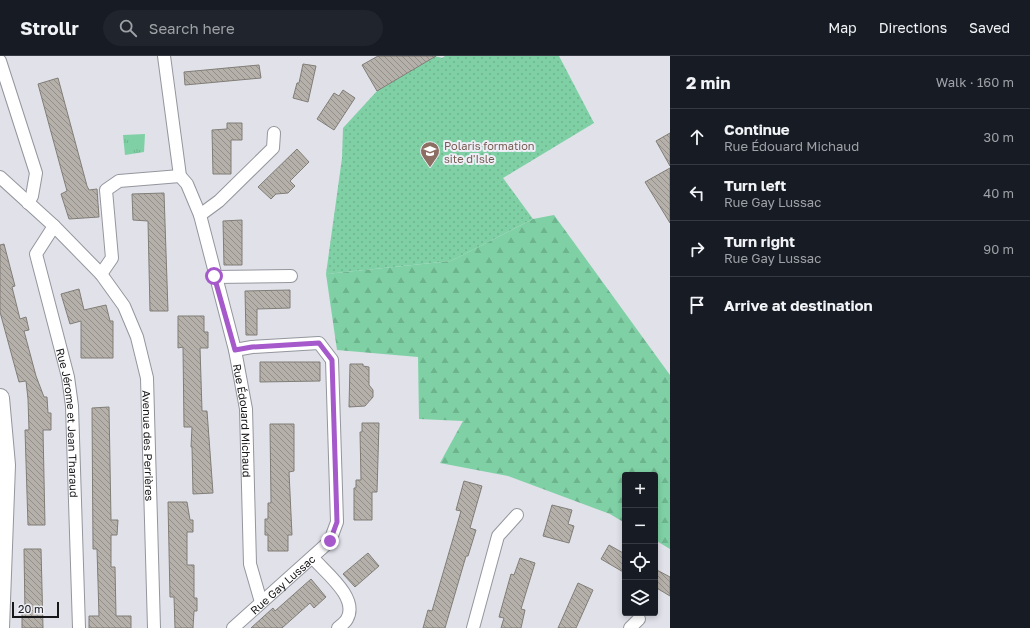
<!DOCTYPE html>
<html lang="en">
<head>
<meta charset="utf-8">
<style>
  :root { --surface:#171b24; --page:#20242c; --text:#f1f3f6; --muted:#9ea1a6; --line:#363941 }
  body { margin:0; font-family:"Golos Text",sans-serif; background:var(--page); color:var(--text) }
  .controls { position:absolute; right:12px; bottom:12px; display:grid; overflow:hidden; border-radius:4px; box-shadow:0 2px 6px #0003 }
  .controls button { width:36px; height:36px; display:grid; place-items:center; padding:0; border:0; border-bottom:1px solid var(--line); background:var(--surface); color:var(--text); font:20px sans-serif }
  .scale { position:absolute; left:12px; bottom:10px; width:47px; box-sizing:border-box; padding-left:4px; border:2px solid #18181b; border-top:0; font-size:11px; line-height:14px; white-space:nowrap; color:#18181b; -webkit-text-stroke:3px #edeef6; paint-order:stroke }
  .stop { position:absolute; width:12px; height:12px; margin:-9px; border:3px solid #a559cb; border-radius:50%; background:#fff }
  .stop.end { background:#a559cb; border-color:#fff; box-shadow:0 1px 4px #0008 }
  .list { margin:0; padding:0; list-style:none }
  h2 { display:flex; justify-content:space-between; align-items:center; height:52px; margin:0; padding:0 16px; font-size:17px }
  h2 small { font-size:13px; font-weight:400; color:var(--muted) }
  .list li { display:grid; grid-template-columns:26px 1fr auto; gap:12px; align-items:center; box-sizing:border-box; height:56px; padding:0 16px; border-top:1px solid var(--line) }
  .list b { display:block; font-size:15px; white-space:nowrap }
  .list p { margin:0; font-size:13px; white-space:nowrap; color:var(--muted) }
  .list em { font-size:13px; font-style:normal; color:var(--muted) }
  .icon { flex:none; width:22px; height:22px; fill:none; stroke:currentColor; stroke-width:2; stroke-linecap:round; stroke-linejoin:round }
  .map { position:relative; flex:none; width:670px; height:572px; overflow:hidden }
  header { display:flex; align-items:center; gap:24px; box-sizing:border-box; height:56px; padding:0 20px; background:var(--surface); border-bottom:1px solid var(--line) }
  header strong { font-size:19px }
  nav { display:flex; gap:22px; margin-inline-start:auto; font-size:14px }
  .search { width:280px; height:36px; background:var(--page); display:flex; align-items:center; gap:10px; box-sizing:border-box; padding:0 14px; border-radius:22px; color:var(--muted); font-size:15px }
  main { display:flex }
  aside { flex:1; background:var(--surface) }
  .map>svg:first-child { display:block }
</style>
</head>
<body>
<header>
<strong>Strollr</strong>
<div class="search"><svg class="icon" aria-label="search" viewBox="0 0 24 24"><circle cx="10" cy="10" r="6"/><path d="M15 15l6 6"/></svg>Search here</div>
<nav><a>Map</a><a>Directions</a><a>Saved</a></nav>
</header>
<main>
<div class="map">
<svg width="670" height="572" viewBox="0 0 670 572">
  <defs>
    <pattern id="grass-dots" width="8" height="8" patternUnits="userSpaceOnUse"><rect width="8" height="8" fill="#7fd1a5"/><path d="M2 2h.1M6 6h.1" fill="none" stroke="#6db38d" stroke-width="1.8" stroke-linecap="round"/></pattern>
    <pattern id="forest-firs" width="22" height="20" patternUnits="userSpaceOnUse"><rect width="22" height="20" fill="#7fd1a5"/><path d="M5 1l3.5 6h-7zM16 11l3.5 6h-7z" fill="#6db38d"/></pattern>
    <pattern id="park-tufts" width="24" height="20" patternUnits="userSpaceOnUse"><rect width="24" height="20" fill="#7fd1a5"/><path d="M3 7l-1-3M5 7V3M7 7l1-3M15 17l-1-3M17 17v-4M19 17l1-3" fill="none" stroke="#6db38d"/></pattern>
    <pattern id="building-back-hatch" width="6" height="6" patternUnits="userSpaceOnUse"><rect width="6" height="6" fill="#b5b1aa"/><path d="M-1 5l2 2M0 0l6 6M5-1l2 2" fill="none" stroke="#928f8a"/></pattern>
  </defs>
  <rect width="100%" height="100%" fill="#e0e1e9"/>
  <path fill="url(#grass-dots)" d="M435,0L442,2L445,0H559L594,67L503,122L533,163L451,205L326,218L342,102L343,72L377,35Z"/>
  <path fill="url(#forest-firs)" d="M554,159L670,319V493L655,484V419H625V467L610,458L508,420L440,407L463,365L419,363L418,301L337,294L326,218L451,205L533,163Z"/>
  <path fill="url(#park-tufts)" d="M145,78L144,96L125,99L123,79Z"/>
  <path fill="url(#building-back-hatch)" stroke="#817d77" d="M378,0H436L377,35L362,9Z
    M303,8L316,10L308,46L293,42L297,27H299Z
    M259,9L261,22L185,29L184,16Z
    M58,22L87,130L89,134L97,133L99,161L69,163L61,138L67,135L38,28Z
    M343,34L355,42L334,74L317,63L334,37L339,40Z
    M227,67H242V84H231V118H213L212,74L227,73Z
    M670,77V110L656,85Z
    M297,93L309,106L290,125L295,130L288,137L276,138L271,143L258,131Z
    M670,112V167L645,126Z
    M164,137L168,255H150L148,165L133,164L132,138Z
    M242,164V209H224L223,165Z
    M4,188L15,230L12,231L20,263L26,261L29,274L24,275L36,320L44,341H47L48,357H51V374H43L45,469H28L25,374H29L28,343L26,325L19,326L0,256V189Z
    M79,233L84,254L106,249L110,265H113V302H81V265L70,268L61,238Z
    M290,234V252L257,253V279H246L245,235Z
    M178,260H204V276H208V292H200L202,355H207L213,437L193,438L192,391H191L192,371H184L183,291L178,292Z
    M260,306H320V325L260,326Z
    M350,308H363V310L369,311V329L373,334V341L365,350L349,351Z
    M109,351L111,464H118L117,479H111V511H115L116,560H131V572H89V560H99L97,493H93L92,352Z
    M362,367H379L377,436H372V464H354V432H356V424H361L360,376H362Z
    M270,368H294V415L289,416L292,479H288V495H268V479H265V463H268V447H271Z
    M464,425L482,430L470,472L476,474L468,500H466L445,572H423L428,554L432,555L461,455L456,454Z
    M168,446H187L190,464H193V476H187V509H194V542H197V555H194L193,572H175L174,541H170Z
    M552,449L572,454L568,468L574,470L569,487L543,480Z
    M609,489L625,498V517L601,503Z
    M24,493H41L43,572H22V557H25Z
    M368,497L379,510L355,531L343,518Z
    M520,502L535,507L521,553L525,554L521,572H501L504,562L499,561L511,518L514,519Z
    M655,513L670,521V540L655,531Z
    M311,523L326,541L314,552L310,547L282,572H251L273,552L275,555Z
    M578,527L593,534L576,572H558Z"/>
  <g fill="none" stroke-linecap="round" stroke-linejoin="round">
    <defs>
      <g id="minor">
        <path id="s1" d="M164,0L180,120L187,128L200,159L235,294L246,353L250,508L261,546"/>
        <path d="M0,5L36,117L32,140L28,147"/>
        <path id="s2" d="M0,121L54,170L101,218L124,250L137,281L147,322L154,572"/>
        <path d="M200,159L219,145L273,92L274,77"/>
        <path id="s3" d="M54,170L36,198L68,321L72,350L79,572"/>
        <path d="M101,218L112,202L106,134L119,125L180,120"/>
        <path d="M214,221L291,220"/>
        <path d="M313,502C326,517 359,542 347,563C345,567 340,570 338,572"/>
        <path id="s4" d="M233,572L330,485L337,466L332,304L319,287L252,291L235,294"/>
        <path d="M473,572L498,480L517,459"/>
        <path d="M630,572L639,563"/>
      </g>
      <path id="secondary" d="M0,342L6,409L0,572"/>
    </defs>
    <use href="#minor" stroke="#94969d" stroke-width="14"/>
    <use href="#secondary" stroke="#94969d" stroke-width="20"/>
    <use href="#minor" stroke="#fff" stroke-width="12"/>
    <use href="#secondary" stroke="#fff" stroke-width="18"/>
  </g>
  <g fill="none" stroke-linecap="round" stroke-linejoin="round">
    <path stroke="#a559cb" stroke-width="5" d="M214,220L235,294L252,291L319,287L332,304L337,466L330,485"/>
  </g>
  <defs>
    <symbol id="university-pin" viewBox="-11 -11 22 30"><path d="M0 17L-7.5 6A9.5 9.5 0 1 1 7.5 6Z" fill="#8d6e63" stroke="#edeef6"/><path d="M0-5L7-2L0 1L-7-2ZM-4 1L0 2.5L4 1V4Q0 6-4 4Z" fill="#fff"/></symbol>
  </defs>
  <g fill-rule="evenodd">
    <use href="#university-pin" x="419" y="84" width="22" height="30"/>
  </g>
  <g text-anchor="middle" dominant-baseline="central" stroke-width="4" stroke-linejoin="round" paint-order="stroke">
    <g font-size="11" fill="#785e54" stroke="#edeef6" text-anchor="start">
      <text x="444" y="89">Polaris formation<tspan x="444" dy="13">site d'Isle</tspan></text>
    </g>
    <g font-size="11" fill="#18181b" stroke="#edeef6">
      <text stroke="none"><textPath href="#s1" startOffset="376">Rue Édouard Michaud</textPath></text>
      <text stroke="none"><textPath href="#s3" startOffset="206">Rue Jérome et Jean Tharaud</textPath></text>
      <text stroke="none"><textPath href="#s2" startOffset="323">Avenue des Perrières</textPath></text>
      <text stroke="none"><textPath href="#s4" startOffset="66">Rue Gay Lussac</textPath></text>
    </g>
  </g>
</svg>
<div class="controls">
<button>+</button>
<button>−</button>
<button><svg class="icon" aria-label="locate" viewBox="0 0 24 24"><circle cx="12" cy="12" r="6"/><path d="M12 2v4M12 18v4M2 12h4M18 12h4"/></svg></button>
<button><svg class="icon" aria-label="layers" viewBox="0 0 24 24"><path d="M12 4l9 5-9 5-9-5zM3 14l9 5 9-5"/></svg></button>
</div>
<div class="scale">20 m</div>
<div class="stop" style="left:214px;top:220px"></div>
<div class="stop end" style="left:330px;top:485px"></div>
</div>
<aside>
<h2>2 min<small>Walk · 160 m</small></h2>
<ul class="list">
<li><svg class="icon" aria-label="ahead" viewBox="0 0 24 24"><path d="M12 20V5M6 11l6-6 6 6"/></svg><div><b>Continue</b><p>Rue Édouard Michaud</p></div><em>30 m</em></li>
<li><svg class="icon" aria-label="left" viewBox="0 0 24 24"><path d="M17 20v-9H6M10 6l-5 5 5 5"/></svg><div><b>Turn left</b><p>Rue Gay Lussac</p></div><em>40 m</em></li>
<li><svg class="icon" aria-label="right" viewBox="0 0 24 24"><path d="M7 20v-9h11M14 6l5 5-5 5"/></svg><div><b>Turn right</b><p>Rue Gay Lussac</p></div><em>90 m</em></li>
<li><svg class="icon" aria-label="arrive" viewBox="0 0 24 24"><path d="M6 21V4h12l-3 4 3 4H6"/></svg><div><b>Arrive at destination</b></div></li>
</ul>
</aside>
</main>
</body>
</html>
